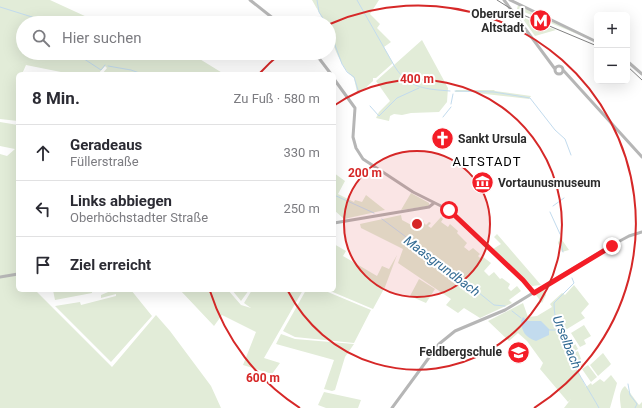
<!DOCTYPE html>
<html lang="de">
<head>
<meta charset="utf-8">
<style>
  :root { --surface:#fff; --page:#f2f2f3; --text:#2b2b33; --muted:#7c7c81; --line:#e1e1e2 }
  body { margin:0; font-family:Roboto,sans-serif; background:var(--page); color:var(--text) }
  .controls { position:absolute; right:12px; top:12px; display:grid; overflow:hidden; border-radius:6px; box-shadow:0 4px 16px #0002 }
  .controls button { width:36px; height:36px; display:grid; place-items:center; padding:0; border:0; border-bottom:1px solid var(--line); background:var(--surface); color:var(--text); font:20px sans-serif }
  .stop { position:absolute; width:12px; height:12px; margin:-9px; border:3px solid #f41d27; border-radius:50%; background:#fff }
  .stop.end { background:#f41d27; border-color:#fff; box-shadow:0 1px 4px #0008 }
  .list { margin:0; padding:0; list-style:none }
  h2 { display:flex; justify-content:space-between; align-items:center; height:52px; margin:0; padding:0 16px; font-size:17px }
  h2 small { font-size:13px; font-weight:400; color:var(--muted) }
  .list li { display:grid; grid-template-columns:26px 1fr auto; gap:12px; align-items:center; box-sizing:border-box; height:56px; padding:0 16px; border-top:1px solid var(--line) }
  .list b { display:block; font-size:15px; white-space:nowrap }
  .list p { margin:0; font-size:13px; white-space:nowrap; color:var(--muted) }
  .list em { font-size:13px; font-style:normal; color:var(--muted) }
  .icon { flex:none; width:22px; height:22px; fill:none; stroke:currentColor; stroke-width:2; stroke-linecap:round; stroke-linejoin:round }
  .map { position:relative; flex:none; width:642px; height:408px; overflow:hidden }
  .search { position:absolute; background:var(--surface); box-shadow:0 4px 16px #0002; left:16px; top:16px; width:320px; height:44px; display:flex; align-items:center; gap:10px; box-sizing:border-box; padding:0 14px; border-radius:22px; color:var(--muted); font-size:15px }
  .panel { position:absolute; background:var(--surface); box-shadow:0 4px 16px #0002; left:16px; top:72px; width:320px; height:220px; border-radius:6px }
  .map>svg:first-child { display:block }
</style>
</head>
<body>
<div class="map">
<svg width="642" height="408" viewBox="0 0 642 408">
  <rect width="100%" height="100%" fill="#fff"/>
  <path fill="#e2ecd8" d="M0,0H50L100,23H31L34,19L32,18L28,23H23V53H190L224,74H102L107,68L105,66L98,74H71L26,65L22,74H18L16,91L18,93V121L0,119Z
    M312,0H379L370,14L380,24L377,28L391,42L384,47L393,63L376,78H373V81L361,92H357L354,78C341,69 329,38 329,23H325Z
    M518,5L582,36L517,9Z
    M517,14L529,20L556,30L535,36L520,15Z
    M422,40L448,88L447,102L439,112L411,113L402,115L394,114L390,116L389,121L376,118L379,112L390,101L376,81Z
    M456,90H494L495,91L531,96L529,99L476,93V91L455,92Z
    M0,122L18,125V290H35L112,367L156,315L170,331L211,386L221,408H0V154L7,156L15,149L0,146Z
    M334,173L345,181L338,194L354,202L355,200L362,202L366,195L385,210L344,219L334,210Z
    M411,193L429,203V206L401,210Z
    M401,215L402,220L417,228L424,220V223L426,225L429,222L431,223L428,226L431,228L441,217L443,219L441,222L448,227L450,224L458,231L457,233L467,243L464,247L469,251L473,248L480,254L478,256L480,258L482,256L491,263L484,271L489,276L494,272L500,279L502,278L510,284L508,288L511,291L517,286L521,291L509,300L512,303L480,318L464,308L458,313L446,305L451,299L398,263L403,249L361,228L360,224Z
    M497,234L541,285L532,286L493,249L501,244L494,237Z
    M560,237L569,250L562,252L558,243Z
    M334,244L346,251L343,256L377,276L382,266L389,269L397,255L385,287L373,309L328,290H334Z
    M419,279L435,289L426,303L410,296Z
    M574,285L589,304L581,313L585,318L559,334L586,387L591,383L592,385L600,379L604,382L611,375L617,383L610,408H564L571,399L568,402L540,369L543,363L527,341L518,333L509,341L488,321L523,303L528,317L537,316L552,307L550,304L562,293L565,295Z
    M544,289L546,295L542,303L536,295Z
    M53,290H92V293L55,300Z
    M113,290H131L152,316L111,362L55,306L80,302L81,305L116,296V294L101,298V295Z
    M180,290H228L241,305L251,308L244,303L252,290H303L264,358L280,363L272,374L243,365L256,332L222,315L214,326Z
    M232,290H249L241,301Z
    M306,290H323L371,310L354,343L295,337L283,331Z
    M584,325L591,336L584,340L586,344L580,347L571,333Z
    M281,334L295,339L354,344L345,357L335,390L332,391L324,389L334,360L276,344Z
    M572,338L578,349L573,352L567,341Z
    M578,351L583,364L577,367L572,354Z
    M603,353L611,364L601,375L609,366L598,376L590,365Z
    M588,365L597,377L591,382L582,369Z
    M625,386L639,405L642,402V408H621C620,399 618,392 625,386Z
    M324,392L361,400L358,408H326L318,405Z"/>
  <path fill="#c2dbee" d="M523,317L528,321H541L549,329V335L536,341C525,337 522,332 521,321Z"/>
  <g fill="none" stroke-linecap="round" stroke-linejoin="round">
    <path stroke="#c2dbee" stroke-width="1" d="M317,0L319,12L326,23
      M357,0L395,67C409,89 427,89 450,91
      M0,7L32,17
      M34,18L41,23
      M329,29L342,64L347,72L354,77L359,93
      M75,53L101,70L105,65
      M108,66L131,70L142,74
      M455,91L494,92L530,98L555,130L565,139L571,155
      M451,104L453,94
      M370,106L379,116L397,98L419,88
      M443,117L451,107
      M334,195L374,213
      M553,206L564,198
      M550,212L560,234
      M382,219L457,275L494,305L505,306
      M561,243L563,252
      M572,278L574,283L554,303C554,340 582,377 599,408
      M512,311L521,318
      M548,330H558
      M628,384L630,395L637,404L635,408"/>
    <path stroke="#b6b6b6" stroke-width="3" d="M250,0L279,23
      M504,0L555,69
      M510,0L597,42
      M315,53L331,74
      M627,61L642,74
      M555 70a4 4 0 1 1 8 0a4 4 0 1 1-8 0Z
      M563,70L642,157
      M334,79L355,108L353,137L356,148L363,159L413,192L449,210L523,280L534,293
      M334,223L429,207L434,203
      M0,277L18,274
      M392,408L439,344L455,331L505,310L605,249L629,236L642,232"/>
    <path stroke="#818181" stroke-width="1" d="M497,0L516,12L597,46
      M627,66L642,80"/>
  </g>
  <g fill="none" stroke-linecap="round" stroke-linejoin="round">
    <path stroke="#f41d27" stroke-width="5" d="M449,210L523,280L534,293L612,246"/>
  </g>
  <circle cx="417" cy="224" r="73" fill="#d62828" fill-opacity=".12"/>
  <g fill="none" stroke="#d62828" stroke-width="2">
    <circle cx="417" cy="224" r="73"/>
    <path d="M335 105A145 145 0 1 1 288 291"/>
    <path d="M300 408A218 218 0 0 1 210 291M259 74A218 218 0 0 1 281 53M330 24A218 218 0 0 1 534 408"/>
  </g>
  <defs>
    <symbol id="metro-disc" viewBox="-11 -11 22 22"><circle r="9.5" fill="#f41d27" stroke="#fff"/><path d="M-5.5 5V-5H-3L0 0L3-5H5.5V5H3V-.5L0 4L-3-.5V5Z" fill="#fff"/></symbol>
    <symbol id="church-disc" viewBox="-11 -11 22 22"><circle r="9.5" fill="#f41d27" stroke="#fff"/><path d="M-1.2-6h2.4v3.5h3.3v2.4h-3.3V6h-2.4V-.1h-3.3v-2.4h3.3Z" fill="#fff"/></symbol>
    <symbol id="museum-disc" viewBox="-11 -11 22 22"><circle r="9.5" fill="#f41d27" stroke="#fff"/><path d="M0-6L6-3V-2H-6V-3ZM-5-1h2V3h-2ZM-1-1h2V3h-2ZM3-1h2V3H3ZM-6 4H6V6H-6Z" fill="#fff"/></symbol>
    <symbol id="school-disc" viewBox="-11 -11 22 22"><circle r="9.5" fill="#f41d27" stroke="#fff"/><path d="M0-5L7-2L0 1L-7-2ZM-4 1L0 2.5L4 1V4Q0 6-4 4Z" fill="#fff"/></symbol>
  </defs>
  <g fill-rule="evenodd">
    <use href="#metro-disc" x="528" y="8" width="25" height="25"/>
    <use href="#church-disc" x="430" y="126" width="25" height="25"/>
    <use href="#museum-disc" x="470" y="170" width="25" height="25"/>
    <use href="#school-disc" x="506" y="340" width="25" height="25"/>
  </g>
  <g text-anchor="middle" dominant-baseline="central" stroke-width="4" stroke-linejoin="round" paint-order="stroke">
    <g font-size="12" font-weight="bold" fill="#2c2c2c" stroke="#fff" text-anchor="end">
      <text x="524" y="14">Oberursel<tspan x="524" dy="14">Altstadt</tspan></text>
      <text x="458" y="139" text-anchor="start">Sankt Ursula</text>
      <text x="498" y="183" text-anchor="start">Vortaunusmuseum</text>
      <text x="502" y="352">Feldbergschule</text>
    </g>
    <g font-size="13" letter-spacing="1" fill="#000" stroke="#fff">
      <text x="487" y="161">ALTSTADT</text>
    </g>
    <g font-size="13" font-style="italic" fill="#346c94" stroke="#fff">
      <text transform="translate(442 266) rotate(37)">Maasgrundbach</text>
      <text transform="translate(567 342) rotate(68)">Urselbach</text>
    </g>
  </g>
  <circle cx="417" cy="224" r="6" fill="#d62828" stroke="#fff" stroke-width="2"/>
  <g font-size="12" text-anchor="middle" font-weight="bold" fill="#d62828" stroke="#fff" stroke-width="4" stroke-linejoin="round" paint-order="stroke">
    <text x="417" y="83">400 m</text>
    <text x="365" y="177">200 m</text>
    <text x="263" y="382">600 m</text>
  </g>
</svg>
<div class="controls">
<button>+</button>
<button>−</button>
</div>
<div class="stop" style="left:449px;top:210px"></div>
<div class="stop end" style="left:612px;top:246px"></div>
<div class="search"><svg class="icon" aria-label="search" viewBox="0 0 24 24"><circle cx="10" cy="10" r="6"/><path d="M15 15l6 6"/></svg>Hier suchen</div>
<section class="panel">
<h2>8 Min.<small>Zu Fuß · 580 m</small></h2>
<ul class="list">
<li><svg class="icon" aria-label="ahead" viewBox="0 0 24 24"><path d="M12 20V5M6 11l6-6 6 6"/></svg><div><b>Geradeaus</b><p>Füllerstraße</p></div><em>330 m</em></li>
<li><svg class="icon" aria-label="left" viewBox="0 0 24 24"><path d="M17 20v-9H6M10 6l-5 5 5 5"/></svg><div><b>Links abbiegen</b><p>Oberhöchstadter Straße</p></div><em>250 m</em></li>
<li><svg class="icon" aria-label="arrive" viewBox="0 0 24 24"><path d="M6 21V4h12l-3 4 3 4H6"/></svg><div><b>Ziel erreicht</b></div></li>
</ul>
</section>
</div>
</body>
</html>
